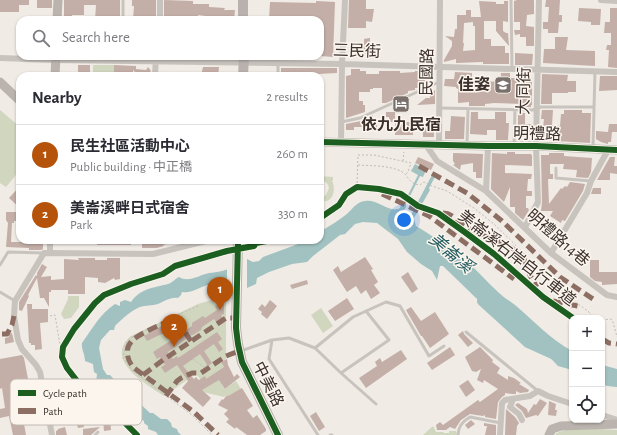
<!DOCTYPE html>
<html lang="en">
<head>
<meta charset="utf-8">
<style>
  :root { --surface:#fff; --page:#f2f2f3; --text:#2b2b33; --muted:#7c7c81; --line:#e1e1e2; --accent:#b45309 }
  body { margin:0; font-family:"Alegreya Sans","Noto Sans TC",sans-serif; background:var(--page); color:var(--text) }
  .controls { position:absolute; right:12px; bottom:12px; display:grid; overflow:hidden; border-radius:8px; box-shadow:0 1px 3px #0004 }
  .controls button { width:36px; height:36px; display:grid; place-items:center; padding:0; border:0; border-bottom:1px solid var(--line); background:var(--surface); color:var(--text); font:20px sans-serif }
  .you { position:absolute; left:404px; top:220px; width:14px; height:14px; margin:-10px; border:3px solid #fff; border-radius:50%; background:#1a73e8; box-shadow:0 0 0 6px #1a73e833 }
  .badge { display:grid; place-items:center; width:26px; height:26px; border-radius:50%; background:var(--accent); color:#fff; font-size:13px; font-weight:700 }
  .pin { position:absolute; translate:-50% -33px; filter:drop-shadow(0 1px 2px #0008) }
  .pin::after { content:''; position:absolute; top:21px; width:14px; height:12px; background:inherit; clip-path:polygon(0 0,100% 0,50% 100%) }
  .list { margin:0; padding:0; list-style:none }
  h2 { display:flex; justify-content:space-between; align-items:center; height:52px; margin:0; padding:0 16px; font-size:17px }
  h2 small { font-size:13px; font-weight:400; color:var(--muted) }
  .list li { display:grid; grid-template-columns:26px 1fr auto; gap:12px; align-items:center; box-sizing:border-box; height:60px; padding:0 16px; border-top:1px solid var(--line) }
  .list b { display:block; font-size:15px; white-space:nowrap }
  .list p { margin:0; font-size:13px; white-space:nowrap; color:var(--muted) }
  .list em { font-size:13px; font-style:normal; color:var(--muted) }
  .icon { flex:none; width:22px; height:22px; fill:none; stroke:currentColor; stroke-width:2; stroke-linecap:round; stroke-linejoin:round }
  .map { position:relative; flex:none; width:617px; height:435px; overflow:hidden }
  .search { position:absolute; background:var(--surface); box-shadow:0 1px 3px #0004; left:16px; top:16px; width:308px; height:44px; display:flex; align-items:center; gap:10px; box-sizing:border-box; padding:0 14px; border-radius:12px; color:var(--muted); font-size:15px }
  .panel { position:absolute; background:var(--surface); box-shadow:0 1px 3px #0004; left:16px; top:72px; width:308px; height:172px; border-radius:12px }
  .map>svg:first-child { display:block }
</style>
</head>
<body>
<div class="map">
<svg width="617" height="435" viewBox="0 0 617 435">
  <rect width="100%" height="100%" fill="#f0ebe5"/>
  <path fill="#d1d6bf" d="M93,65H114V76H93Z
    M0,110L20,127V170L6,187L0,183Z
    M320,176L333,177V180L332,181C335,186 335,198 327,201C325,201 322,201 320,201V198L326,195L329,188C328,183 325,181 320,180Z
    M68,296H79V307L71,318L64,319L61,314L68,299Z
    M226,296V359L221,362L227,372L226,382L222,385L225,389L236,381L241,389L228,396L227,395L224,397L203,392L199,385L201,380L196,374L164,396C146,384 103,360 131,336L198,304Z
    M321,308L333,326L323,333L311,315Z
    M433,426L436,432H443L444,433H449V431H456L457,435H423Z
    M601,429L617,430V435H555C560,427 592,429 601,429Z"/>
  <path fill="#a1c2c1" d="M415,164L426,170L423,177L420,176L406,204V207L401,215L410,217L433,173L436,175L429,188L430,190L414,218L416,226C431,235 442,242 455,254C458,256 462,258 465,260C477,270 487,282 498,292C503,297 510,301 515,305C535,322 549,338 572,351V370L558,366L536,343L476,298L443,266H440L437,280L432,271L421,264L407,252L398,239L377,223L363,222L355,224L345,234L340,235L313,256L307,262L292,264L269,272L257,278L256,284C253,285 250,287 247,288C235,290 221,283 209,285C200,286 192,294 182,292L181,295L178,298C171,297 165,301 158,304C152,306 145,305 140,307C130,311 122,319 115,326L114,330H110L101,340L99,348L103,369L107,375H110L128,395L134,398L150,413H153L161,419H167L171,423L172,427L177,429L178,432L181,435H158L156,432L148,429V426L144,423V421C141,419 138,417 136,415C130,411 132,408 123,406V404L117,401V399L112,394H108L107,392H105L96,383L97,374L94,372L93,364L85,361C85,354 81,349 82,343C92,329 100,314 115,304L120,306V302L125,300L131,302C141,288 153,288 168,284C172,283 175,279 179,277C188,283 200,275 209,273C216,272 221,272 228,269C234,266 241,262 247,259L253,262L259,261L263,257L309,240H320V232C329,226 340,220 348,213C354,207 357,202 365,201C378,199 390,214 400,208L401,205L404,203L418,175L411,171Z
    M602,363L606,366L617,369V382L602,380Z"/>
  <path fill="#f0ebe5" d="M247,257V290L227,288V267Z"/>
  <g fill="none" stroke-linecap="round" stroke-linejoin="round">
    <path stroke="#a1c2c1" stroke-width="10" d="M482,301L528,343L572,363
      M602,378L608,381L617,382"/>
  </g>
  <path fill="#c3afa7" fill-rule="evenodd" d="M0,0H29V5H19V12H0Z
    M37,0H52V8H37Z
    M64,0H120V20H95L96,5H84V15H72V18L64,17Z
    M132,0H156V17L145,18V20H133L134,6H132Z
    M164,0L193,1V4H209V7L225,8L224,10H235L234,20H206V16L198,15V20H164Z
    M349,0H366V9H374L372,22L366,21V28H348Z
    M517,0H534V14L527,15L526,26L534,27V46H526V37H520V34L515,35L514,30H520V22H514V1Z
    M546,0H560L559,15H562V22H559L558,33H548V29H543V22H548L549,7H545Z
    M316,1L335,2L333,57L320,56V20H269L270,2L316,3Z
    M479,1L496,2V4H504V1H508V22L503,21V31L506,33H508L509,46L496,31V21H484V39H491V46H505V53H509V64H483V62L456,63V59L444,62V60L452,46V41L445,36L454,37L455,29H457V15H466V10H471V17H481ZM473,22V26H475V50L463,51L464,43H463L464,23Z
    M579,8L601,9L600,25H591V22L578,21Z
    M610,8H617V68L608,67L609,50H606L607,45H611V33H604L605,22H610Z
    M555,37H568L566,50L595,51V66L543,63L544,49H555Z
    M370,38V44H368L369,54H363V52H358V51H351V44H364V39Z
    M515,53L533,54L532,65H515Z
    M187,56H236V58L187,57Z
    M78,65H90V76H78Z
    M114,65L136,66V69L146,70L148,67L151,71L149,73V76H139L133,70V76H114Z
    M203,67H222H219L218,76H201Z
    M281,68H337V73L281,76Z
    M351,69H360V71H366V74H379V71H400V73L415,72V71H430V78H427V84L419,88H415V90L408,91V93L386,103H382V88H373V89H370V92H359V101H363V105H365V112L346,118V76L351,75Z
    M455,72L472,73V85H482V81L501,82V73H510V78H532V105H531V107H524V104L494,103L485,104V106H469V102L458,103V89L456,88V87L444,86L445,79H454Z
    M542,74L568,75L567,81H576V92H568V93H552V104H541Z
    M600,76H617V90L599,91Z
    M435,90V104L417,105L426,98H430L431,93Z
    M409,99V107L398,110V104Z
    M542,110H553L552,125L560,126L561,114H564V110H582V113H591L590,143L556,141L557,137L542,136L544,119H541Z
    M386,112H395V122H389V117H386Z
    M471,112H478V119H495V112H506V123H509L508,140H496V130H487V135L470,134Z
    M520,113H525V124H532V136H518V115H520Z
    M373,115V122H377V131H372V128L367,127H354V130H346V124L361,121Z
    M451,116L465,117L464,139H445V131H450Z
    M395,122H414L413,126H423V130H413V135H395Z
    M609,124H617V132H612L611,142H608V144L601,142L596,139V131L608,132Z
    M431,125V129H434V137H423V126Z
    M507,152H515V154H531L532,156V166L505,165V173L532,174L531,179H528L527,191H532V196H526V208H528L529,210L523,220L515,213V207H510V187L504,202L491,189L492,153L507,154Z
    M453,153L483,154L482,178H476V172H473V163L461,165L460,170L453,165L455,164L453,161Z
    M549,153H564V156L592,158L591,172L588,178L576,177L577,170L563,169L564,164H550V174H553V179H548L549,204L561,188L562,189L565,186L567,187L570,182L585,184L583,191L565,221L562,220L561,223L550,216L553,211H541L542,202L541,155H549Z
    M418,157L434,164L431,170L415,163Z
    M610,157H615L614,166H617V174L610,173V180H597Z
    M20,186V208L9,198Z
    M593,188H601V194H591Z
    M6,212H20V221H14V223H12L11,242H22V240H43V249L41,250H29V248L6,247L8,223L6,220Z
    M98,240H131V245H97Z
    M142,240H175V242L163,245L164,246L157,248H142Z
    M365,257L373,269L371,270L378,282L374,285L380,293L371,299L366,290L361,294L356,286L347,292L333,270L338,266L341,272Z
    M78,258H95V260H107V258H120V279L115,280L114,278L105,283L98,282V278L85,277V294H68V290H51V292H49V307L44,298H40L37,278L28,295L29,296L22,311L19,310V302L36,275L37,276V273L42,264L47,267L41,277L51,276V280L64,279V259L79,260Z
    M590,260H599V272H617V284L602,285V282L595,281L590,277Z
    M408,272L418,289L412,293L401,277Z
    M307,280L308,284L292,289L290,285Z
    M347,298L354,309L335,321L328,311Z
    M270,300L277,306L267,319L261,314L262,312L258,309L262,304L265,307Z
    M27,304H32V309H48V322L40,323L42,349L35,350V345H31V343H29Z
    M224,304V314L221,315L225,322L219,326L214,319L202,327L201,330L193,335H192L168,352L173,359L177,356L178,358L217,332L222,339L218,342L223,349L219,352L214,344L204,351L212,363L208,366L200,354L183,366L194,379L196,377L199,380L205,376L206,379L224,367L221,362L227,359L228,365L234,377L237,374L240,377L225,389L219,380L202,390L211,398L203,407L182,388L188,381L177,365L165,373L161,367L165,365L160,357L157,359L153,352L179,335L175,330L180,327L183,332L192,326V323L203,316L205,318L217,310L215,306Z
    M411,307L421,321L435,312L449,334L430,348L422,336H421L406,310Z
    M171,321L175,327L165,334L164,333L147,341L144,336Z
    M463,331L464,334L473,343L468,347L458,335Z
    M12,333L14,342L5,344V338L9,337L8,334Z
    M450,347L455,355L432,370L427,363Z
    M480,347L493,360L492,362L500,368L497,373L508,380V376L514,378L521,383L519,384L529,390L528,392L520,393L516,391V394H513L505,393V395L502,397L498,402L496,419L485,417V415L483,416L470,414L461,420L455,429L450,427L446,430H437L436,425L440,422L443,425L478,400L480,402L498,389L484,380L483,383L477,380L481,369L476,372L472,371L465,357Z
    M401,350L407,359L366,388L359,378L377,366L375,362L380,358L382,362Z
    M22,355L24,358L29,384L17,386L26,435H13L9,416L0,418V409L5,408L2,388L0,389V359Z
    M468,380L475,390L466,397L459,386Z
    M242,388L253,406L247,410L253,418L257,415L266,429V431L260,435H247L236,427L235,429L226,422L229,419L224,414L228,410L218,405L222,399L223,400L227,395L228,396Z
    M540,399L547,403L538,416L536,415L526,418L522,411L515,405L518,403L527,409L528,413L534,404L536,405Z
    M549,401L556,404L555,410H557L556,416L548,415Z
    M506,409L515,417L519,423L517,426L516,435H505Z
    M81,412L84,427L78,428L74,413Z
    M316,412L325,427L319,431L310,416Z
    M110,418L111,430L104,431L103,419Z
    M471,420L475,424L468,429L465,425Z
    M484,423L496,425V435H485L487,426H484Z
    M65,427L67,435H56V431L58,430V429Z
    M100,427L91,435H83V429Z"/>
  <g fill="none" stroke-linecap="round" stroke-linejoin="round">
    <path stroke="#c2bbb6" stroke-width="1" stroke-dasharray="2 2" stroke-linecap="butt" d="M403,161L404,152
      M358,165C371,166 385,165 398,170C409,173 407,184 420,185L424,182L429,185L447,191L474,208L494,224L571,299L589,312L593,318
      M357,187L358,155H374L411,163L408,172L406,174
      M198,306L175,316L130,338L126,343L123,358L133,371L192,415L212,435
      M50,316L55,315L60,345L63,347
      M602,320L611,319L613,322L617,337
      M193,359L204,367L207,365L209,368"/>
    <path stroke="#c9c3be" stroke-width="3" d="M511,0L512,68
      M123,20V0
      M278,76V64
      M440,108L533,110L541,107H594
      M341,122L360,118L439,82
      M467,145L468,109
      M514,146L515,109
      M593,147L595,71
      M556,168V178L591,181
      M0,265L8,252L44,253
      M0,292L15,301
      M466,332L538,391
      M272,340L269,359L318,435
      M315,348L353,317L386,302L400,306L429,356L444,346
      M241,351L272,340L289,338L315,348L341,373L376,404
      M341,373L389,340L366,311
      M95,435L98,432
      M330,435H332
      M458,435C458,426 463,421 470,417L501,423"/>
    <path stroke="#c9c3be" stroke-width="6" d="M601,0L617,1
      M160,20V0
      M0,58L55,60L342,64L617,72
      M155,76L156,56
      M341,143L342,64L345,0
      M439,144L440,0
      M426,145L437,161L486,191L551,253L607,295L617,297
      M486,191L488,146
      M525,227L538,202L536,146L539,0
      M50,253V240
      M551,253L587,193L591,181L608,150
      M513,399L510,407L519,414L522,420
      M602,415L617,420
      M52,435L40,372L36,365L22,349L18,340L14,316L15,301L44,253L153,254L210,240
      M500,435L502,403L505,400L530,396L538,391L548,396L572,404"/>
    <path stroke="#bab3ae" stroke-width="9" d="M57,20L58,0
      M55,76L56,56
      M0,82L20,101
      M320,142L488,146H536L617,150
      M549,435L552,429L561,426L617,424"/>
    <path stroke="#b8b1ad" stroke-width="10" d="M243,0V20
      M243,76L244,56
      M238,240L236,328L238,344L242,362L278,435"/>
    <path stroke="#8d6e63" stroke-width="5" stroke-dasharray="10 5" stroke-linecap="butt" d="M419,166L467,193L502,221L560,277L596,301
      M382,194L429,216L514,279
      M443,213C453,213 458,222 466,227C484,238 507,241 522,256C526,261 527,267 529,273C531,278 534,282 537,287
      M553,301L582,307
      M2,334H7L12,325L14,316
      M602,339L609,343L617,344
      M191,341C185,333 181,323 171,320C162,324 136,335 131,342C124,350 128,362 134,368L194,412L218,435
      M143,375L163,360L226,318H236
      M166,396L177,381L181,378L192,373H201L226,356L239,351"/>
    <defs>
      <path id="cycleway" d="M320,142L488,146H536L617,150
        M320,218L339,205L346,194L357,187L379,189L401,194L418,206L438,213L466,233L494,254L543,297L573,318
        M238,240L236,328L238,344L242,362L278,435
        M137,435L124,422L106,407L103,410L88,395L67,368L62,357L63,347L74,329L95,303L104,295L131,284L163,274L175,266L227,251L254,246L256,243L272,240"/>
    </defs>
    <use href="#cycleway" stroke="#fbf5ee" stroke-width="8"/>
    <use href="#cycleway" stroke="#1b5e20" stroke-width="6"/>
  </g>
  <defs>
    <symbol id="school-square" viewBox="-11 -11 22 22"><rect x="-9" y="-9" width="18" height="18" rx="4" fill="#7a716c" stroke="#fbf5ee"/><path d="M0-5L7-2L0 1L-7-2ZM-4 1L0 2.5L4 1V4Q0 6-4 4Z" fill="#fff"/></symbol>
    <symbol id="hotel-square" viewBox="-11 -11 22 22"><rect x="-9" y="-9" width="18" height="18" rx="4" fill="#7a716c" stroke="#fbf5ee"/><path d="M-6-4.5h1.5V1H6V5H4.5V3h-9V5H-6ZM-4 0a1.8 1.8 0 1 1 3.6 0ZM.5 0V-2.5h3Q6-2.5 6 0Z" fill="#fff"/></symbol>
  </defs>
  <g fill-rule="evenodd">
    <use href="#school-square" x="493" y="75" width="20" height="20"/>
    <use href="#hotel-square" x="391" y="94" width="20" height="20"/>
  </g>
  <g text-anchor="middle" dominant-baseline="central" stroke-width="3" stroke-linejoin="round" paint-order="stroke">
    <g font-size="16" fill="#3b302b" stroke="#fbf5ee">
      <text transform="translate(357 51) rotate(2)">三民街</text>
      <text transform="translate(427 72) rotate(-89)">民國路</text>
      <text transform="translate(524 91) rotate(-89)">大同街</text>
      <text transform="translate(537 134) rotate(1)">明禮路</text>
      <text transform="translate(558 238) rotate(41)">明禮路14巷</text>
      <text transform="translate(517 258) rotate(38)">美崙溪右岸自行車道</text>
      <text transform="translate(268 384) rotate(63)">中美路</text>
    </g>
    <g font-size="16" font-weight="bold" fill="#3b302b" stroke="#fbf5ee" text-anchor="end">
      <text x="490" y="85">佳姿</text>
      <text x="401" y="125" text-anchor="middle">依九九民宿</text>
    </g>
    <g font-size="17" font-style="italic" fill="#1f5a5e" stroke="#fbf5ee">
      <text transform="translate(451 253) rotate(40)">美崙溪</text>
    </g>
  </g>
  <rect x="10" y="379" width="132" height="46" rx="6" fill="#fbf5ee" stroke="#c1bab4" stroke-width="1"/>
  <rect x="18" y="390" width="18" height="6" fill="#1b5e20"/>
  <rect x="18" y="408" width="18" height="6" fill="#8d6e63"/>
  <g font-size="11" fill="#3b302b">
    <text x="43" y="397">Cycle path</text>
    <text x="43" y="415">Path</text>
  </g>
</svg>
<div class="controls">
<button>+</button>
<button>−</button>
<button><svg class="icon" aria-label="locate" viewBox="0 0 24 24"><circle cx="12" cy="12" r="6"/><path d="M12 2v4M12 18v4M2 12h4M18 12h4"/></svg></button>
</div>
<div class="you"></div>
<div class="pin badge" style="left:220px;top:310px">1</div>
<div class="pin badge" style="left:174px;top:347px">2</div>
<div class="search"><svg class="icon" aria-label="search" viewBox="0 0 24 24"><circle cx="10" cy="10" r="6"/><path d="M15 15l6 6"/></svg>Search here</div>
<section class="panel">
<h2>Nearby<small>2 results</small></h2>
<ul class="list">
<li><span class="badge">1</span><div><b>民生社區活動中心</b><p>Public building · 中正橋</p></div><em>260 m</em></li>
<li><span class="badge">2</span><div><b>美崙溪畔日式宿舍</b><p>Park</p></div><em>330 m</em></li>
</ul>
</section>
</div>
</body>
</html>
